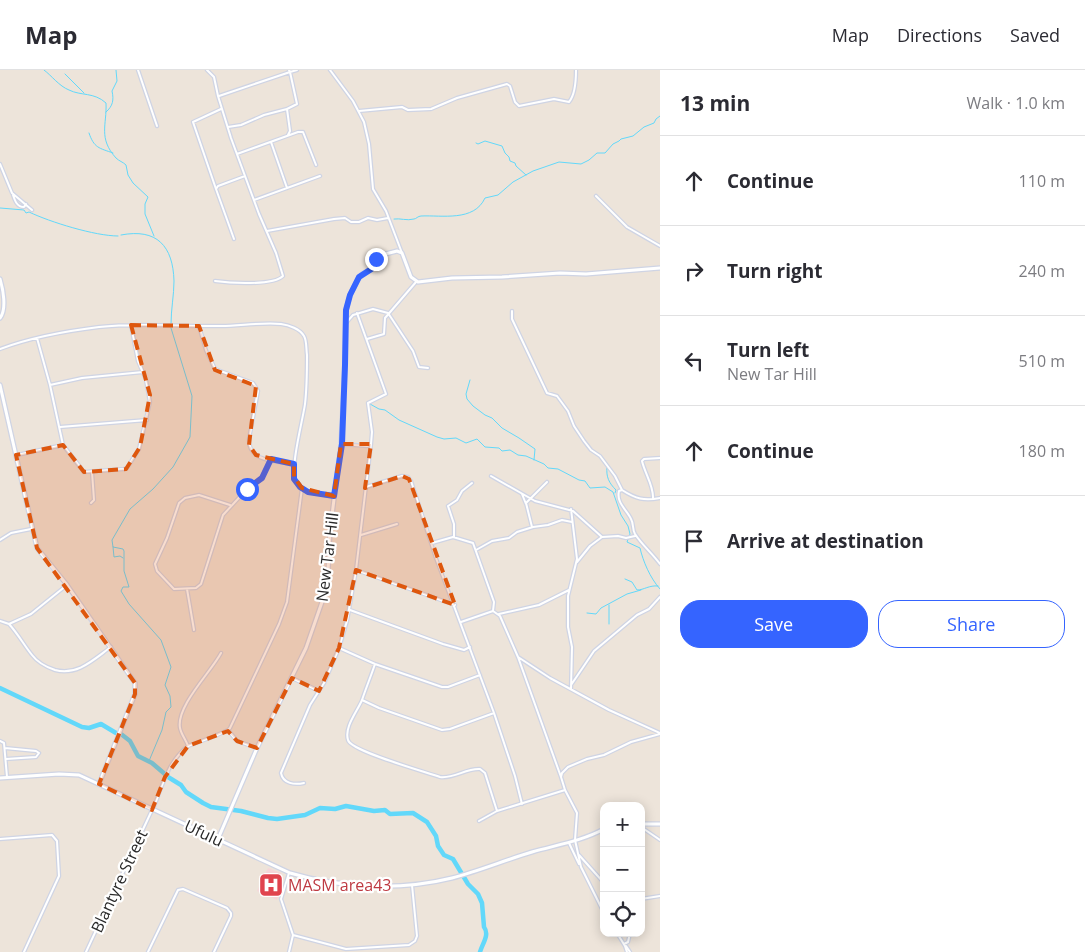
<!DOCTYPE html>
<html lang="en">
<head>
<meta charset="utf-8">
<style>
  :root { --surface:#fff; --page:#f7f7f7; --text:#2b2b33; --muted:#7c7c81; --line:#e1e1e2; --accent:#3564ff }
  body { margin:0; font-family:"Open Sans",sans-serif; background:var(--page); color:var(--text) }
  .controls { position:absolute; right:15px; bottom:15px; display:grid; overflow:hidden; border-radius:10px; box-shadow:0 2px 12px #0003 }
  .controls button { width:45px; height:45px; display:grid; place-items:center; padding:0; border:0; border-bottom:1px solid var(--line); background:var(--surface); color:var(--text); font:25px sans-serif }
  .stop { position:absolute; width:15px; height:15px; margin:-11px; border:4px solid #3564ff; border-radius:50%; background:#fff }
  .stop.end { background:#3564ff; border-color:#fff; box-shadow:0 1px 5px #0008 }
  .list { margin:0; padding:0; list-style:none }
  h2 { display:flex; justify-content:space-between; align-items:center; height:65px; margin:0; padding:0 20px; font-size:21px }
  h2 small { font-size:16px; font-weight:400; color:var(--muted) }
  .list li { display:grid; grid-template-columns:32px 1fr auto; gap:15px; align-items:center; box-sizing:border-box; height:90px; padding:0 20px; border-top:1px solid var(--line) }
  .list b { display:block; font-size:19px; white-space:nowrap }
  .list p { margin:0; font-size:16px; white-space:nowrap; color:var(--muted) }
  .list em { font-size:16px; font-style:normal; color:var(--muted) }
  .actions { display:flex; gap:10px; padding:15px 20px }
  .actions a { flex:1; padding:11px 0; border:1px solid var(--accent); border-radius:20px; text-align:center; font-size:18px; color:var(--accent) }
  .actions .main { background:var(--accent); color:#fff }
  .icon { flex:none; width:28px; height:28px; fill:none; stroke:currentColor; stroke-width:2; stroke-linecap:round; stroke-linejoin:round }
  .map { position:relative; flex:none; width:660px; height:882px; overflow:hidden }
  header { display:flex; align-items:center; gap:30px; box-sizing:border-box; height:70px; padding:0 25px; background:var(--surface); border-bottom:1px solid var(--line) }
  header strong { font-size:24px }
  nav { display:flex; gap:28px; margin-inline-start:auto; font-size:18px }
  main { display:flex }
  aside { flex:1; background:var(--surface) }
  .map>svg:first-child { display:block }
</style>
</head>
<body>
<header>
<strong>Map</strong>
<nav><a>Map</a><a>Directions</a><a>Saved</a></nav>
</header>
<main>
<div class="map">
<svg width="660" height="882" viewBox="0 0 660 882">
  <rect width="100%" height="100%" fill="#ede4da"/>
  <path fill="#f5d6d9" d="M268,798L281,803L283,809L277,830L257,821Z"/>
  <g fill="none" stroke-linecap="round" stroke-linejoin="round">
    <path stroke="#62d8fa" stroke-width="1" d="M44,0C52,6 59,16 69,20C81,26 94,22 106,33C107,55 98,68 116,88C119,91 123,92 126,95L128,105L133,113L148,127L145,134V144L154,166
      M65,4L84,23
      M106,42C113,36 114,30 112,21L117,11L116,0
      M89,63C94,78 99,78 113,83
      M476,73L478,74L485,71L502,76L505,83L509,87L510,91L515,93L516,96L526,105
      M0,138L24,140L26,143L29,142C50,152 95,166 118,166
      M394,149C400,148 407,151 414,149C416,149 418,146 421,146C442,145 474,152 485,128L498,125L513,112L533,101L559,92L581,94L589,90L597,83H605L613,74L619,71L621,69L633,66L644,57L654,53L656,49L660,46
      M121,165C157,158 173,176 174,211C174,225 171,239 171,254
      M470,310L466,324L467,329L473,336L485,345L492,348L502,358L519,368L535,379L534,390
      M370,334L379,339L385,340L399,350L437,367L444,369L456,368L466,373L477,369L485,377L499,378L502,381L510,380L518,385L526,386L544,394L548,398L558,399L579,410L585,411L590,418L605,417L613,422L621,445L628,456L630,464L627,472L640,478C643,491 650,508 660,519
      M604,394L607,397C606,407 609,413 616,420L615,423
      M113,477L114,487L120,486L123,488
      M625,509L632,512L637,520C644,520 649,515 658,516
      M587,543L596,544L601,538L627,524L641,520
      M609,554V535
      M149,691L162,660L166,642L171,637L170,626L165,615L171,597L161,570L129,534L121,521L123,517H129L124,501V481L123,479L113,477L112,470L130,439L153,419L173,397L190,367L192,326L171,258"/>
    <path stroke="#62d8fa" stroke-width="4.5" d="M0,618L82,657L89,658L101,654L116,663
      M121,664L130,671L138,686L152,693L166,705
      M168,707L181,715L186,722L203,733L211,737L241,741L268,748L277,749L305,745L320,738L335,739L346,736L374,741L385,740L390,744L413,743L427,752L436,766L438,776L444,785L453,789L468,814L478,824L482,833L484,857C490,865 482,874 480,882"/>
    <defs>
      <path id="street" d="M138,0L157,56
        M207,0L214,7L218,26L231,68L259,144L276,183L283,206C273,216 229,213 215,211
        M289,0L290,2L297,0
        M330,0L353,31L364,52L369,74L373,119L386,141L402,183
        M219,26L290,2L297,34L287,39
        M359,41L402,37L408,40L431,39L457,28L507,14L510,16L515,32L519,36L554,29L569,32C575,25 576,10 576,0
        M228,57L241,55L264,45L287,39L290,61L288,65
        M271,72L287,118
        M237,84L298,62H303L316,95
        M0,94L12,123L32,140
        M216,119L193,52L221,39
        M13,125C15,131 17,137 24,137L26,134
        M596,126L627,157L660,176
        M254,130L320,106
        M267,161L334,149L345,148L351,152H359L368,148L377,150L388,148
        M234,169L216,119L218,116L245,106
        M512,241V249L547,323L557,326L568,341L574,356L584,371L591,380L600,386L615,406L622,420C636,429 644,431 660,428
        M346,253L353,245L373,239L388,243L413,281L419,297L428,298
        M199,256L206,280L215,299L253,313L258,321L249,369C248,392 277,391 293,394
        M37,268L50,315L63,375L84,402L124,399L127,398L139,379L150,332L146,310L138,291L131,255
        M367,269L384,264L385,248L416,212
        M0,279C32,267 66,261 99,257C140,252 180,257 221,256C240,256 262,252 281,254C289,255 300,259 304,266C307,271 306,279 307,285C307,301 307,317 305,334C303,349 289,401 296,412C305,424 320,424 333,426
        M50,315L82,308L143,302
        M60,357L147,350
        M342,374L367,376L371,374
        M17,385L63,375
        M491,406L535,431L573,441L602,467
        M366,417L402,406L408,407L411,411L436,488L494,643L515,706L522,734
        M622,420L619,421C616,433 627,440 631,449C634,454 632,459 635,464C642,475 652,483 660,494
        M522,424L526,434
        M653,429C654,416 645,404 642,391L644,389L660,388
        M91,433L94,430L92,402
        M230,435L199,425L185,428L179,433L167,468L155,494L157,501L174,519L196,518L201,514L223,445L247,419L262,407L271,389
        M532,457L526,433L547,412
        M361,465L397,454
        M454,467V454L448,436L457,430L462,421L472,413
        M0,470L11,463L31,459
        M432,473L453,467L473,473L494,532L493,541
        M476,480L492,471L509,468L517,462L533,457L548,455L562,450L572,452
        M577,492L590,476L602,467L618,466L626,468L635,466
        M356,500L455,535
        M187,519L194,560
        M350,540L443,574L464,580L470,577
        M493,541L500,546L518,587L561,707
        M499,544L539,535L569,520
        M0,551L9,554L31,544L67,515
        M461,552L493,541
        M9,554C18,564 24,575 32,585C38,593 46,597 55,600C78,606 94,589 111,577
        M339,578L375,594L442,617H448L480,605
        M518,587L550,608L609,640L660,663
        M375,594C371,606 366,618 362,630C357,642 344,657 348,670C350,681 426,702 440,707C454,709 466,698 480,699L485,703L497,741
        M292,608L319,621
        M571,615L594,581L637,545L649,539L660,527
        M571,619L572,577L568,557V526L577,489L571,439
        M362,630L379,638L442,660L450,659L494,643
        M228,660L237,671L257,678
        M0,671L4,673L7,707
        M188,676C186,670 181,664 180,658C176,636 211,602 221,583
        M5,678L36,681L39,683L36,687L6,689
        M304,713C295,715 283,714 281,703L310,635L324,613L339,578L347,551L356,500L371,374L372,362L368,333L386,324L357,243
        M153,739C162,717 168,691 188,676L215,666L228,660L230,658L279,554L287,532L302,418
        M479,751L497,741L565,720
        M641,757L660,770
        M0,769L52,765L57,771L59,806L24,882
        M569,773L579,794
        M579,785L604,813
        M641,829L660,826
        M604,843L581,797L575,770L577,743L565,720L561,707L562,703L568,697L587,689L604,685L631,672L660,664
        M617,863L625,876L627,882
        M293,865L346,879L409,875L415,871L417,866L412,815
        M624,874L628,872L630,863
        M626,876L630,882
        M86,882L152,740
        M148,882L178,820L183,819L227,838L231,843V846L214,882
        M289,882L293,865L281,829L289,803"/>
      <path id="secondary" d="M0,209C3,219 7,239 0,248
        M0,315L37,478L67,515L135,613V624L99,714
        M0,708L59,704L79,705L290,803C340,818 400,821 452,808C479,801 505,790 532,782C556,775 582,771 604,759
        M641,754H660
        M218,769L257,678L306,578L322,532L328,501L330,461L341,374L345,295L346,240L350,225L358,210L362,204L373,198L378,186L397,181L402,183L411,207L418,212L452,208L502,207L560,203L586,204L660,198"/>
    </defs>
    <use href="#street" stroke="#cfd4e4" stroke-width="4.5"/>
    <use href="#secondary" stroke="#cfd4e4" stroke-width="5.5"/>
    <use href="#street" stroke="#fff" stroke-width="2"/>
    <use href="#secondary" stroke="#fff" stroke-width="3"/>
  </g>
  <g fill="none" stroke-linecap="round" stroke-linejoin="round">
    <path stroke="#3564ff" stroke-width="6" d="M247,419L262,408L271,389L294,394V409L300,417L308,422L334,426L342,374L345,295L346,240L350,225L359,207L373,198L376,189"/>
  </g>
  <path fill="#de570d" fill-opacity="0.2" stroke="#de570d" stroke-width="4" stroke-dasharray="10 6" stroke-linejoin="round" d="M131,255L199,256L215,300L256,316L249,375L256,385L294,394V407L302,418L334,426L341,374H371L365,418L402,406L409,409L455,535L356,500L339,578L319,621L292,608L257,678L237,671L228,661L188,676L165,707L152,740L99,714L135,624V613L37,478L16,385L63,375L84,402L126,399L140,377L150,325Z"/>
  <defs>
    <symbol id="hospital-square" viewBox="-11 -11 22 22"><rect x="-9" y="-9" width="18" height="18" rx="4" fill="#e0444e" stroke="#fff"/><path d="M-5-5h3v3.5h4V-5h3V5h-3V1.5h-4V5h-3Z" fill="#fff"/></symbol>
  </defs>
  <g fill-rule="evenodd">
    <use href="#hospital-square" x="257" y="801" width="28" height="28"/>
  </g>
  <g text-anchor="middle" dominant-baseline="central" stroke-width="4.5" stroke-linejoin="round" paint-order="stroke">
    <g font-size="16" fill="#292929" stroke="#fff">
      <text transform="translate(327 487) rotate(-83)">New Tar Hill</text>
      <text transform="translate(204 763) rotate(25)">Ufulu</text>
      <text transform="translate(119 811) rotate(-65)">Blantyre Street</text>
    </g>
    <g font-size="16" fill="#be3a42" stroke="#fff" text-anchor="start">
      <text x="288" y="815">MASM area43</text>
    </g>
  </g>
</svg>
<div class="controls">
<button>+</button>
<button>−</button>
<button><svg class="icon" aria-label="locate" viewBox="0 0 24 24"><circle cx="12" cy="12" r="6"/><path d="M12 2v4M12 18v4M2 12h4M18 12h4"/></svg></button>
</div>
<div class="stop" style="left:247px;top:419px"></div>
<div class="stop end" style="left:376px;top:189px"></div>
</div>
<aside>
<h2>13 min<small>Walk · 1.0 km</small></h2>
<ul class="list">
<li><svg class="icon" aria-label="ahead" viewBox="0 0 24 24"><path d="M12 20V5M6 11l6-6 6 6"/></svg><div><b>Continue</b></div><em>110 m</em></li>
<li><svg class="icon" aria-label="right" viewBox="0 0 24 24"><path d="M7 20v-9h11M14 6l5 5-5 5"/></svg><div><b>Turn right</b></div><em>240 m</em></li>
<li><svg class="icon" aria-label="left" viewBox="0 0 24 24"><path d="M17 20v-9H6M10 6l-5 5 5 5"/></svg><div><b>Turn left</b><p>New Tar Hill</p></div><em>510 m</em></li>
<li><svg class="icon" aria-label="ahead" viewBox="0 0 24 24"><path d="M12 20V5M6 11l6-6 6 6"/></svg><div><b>Continue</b></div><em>180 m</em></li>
<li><svg class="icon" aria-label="arrive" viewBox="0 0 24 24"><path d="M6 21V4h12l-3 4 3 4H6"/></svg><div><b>Arrive at destination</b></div></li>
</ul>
<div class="actions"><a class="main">Save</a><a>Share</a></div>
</aside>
</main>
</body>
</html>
